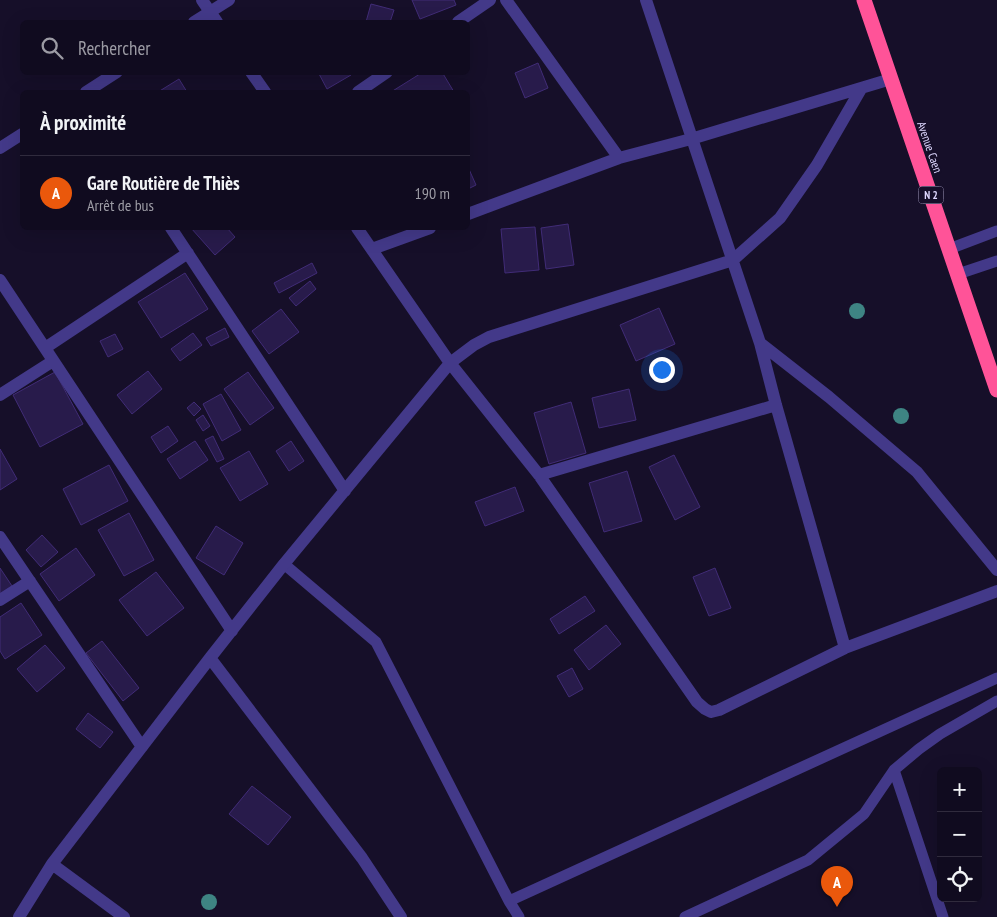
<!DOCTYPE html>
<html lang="fr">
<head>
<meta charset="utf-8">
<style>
  :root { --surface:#100b1f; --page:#191428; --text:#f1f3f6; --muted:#9c9ba4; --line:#302b3d; --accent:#ea580c }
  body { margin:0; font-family:"PT Sans Narrow",sans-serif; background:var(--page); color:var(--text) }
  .controls { position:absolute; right:15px; bottom:15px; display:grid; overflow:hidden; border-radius:8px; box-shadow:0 5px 20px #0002 }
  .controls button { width:45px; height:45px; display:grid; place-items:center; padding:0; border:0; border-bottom:1px solid var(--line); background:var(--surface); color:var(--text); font:25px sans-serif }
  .you { position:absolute; left:661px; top:369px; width:18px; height:18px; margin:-12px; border:4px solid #fff; border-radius:50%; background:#1a73e8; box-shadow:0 0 0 8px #1a73e833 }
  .badge { display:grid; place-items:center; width:32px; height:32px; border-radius:50%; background:var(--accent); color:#fff; font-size:16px; font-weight:700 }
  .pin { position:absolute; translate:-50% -41px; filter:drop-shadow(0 1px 2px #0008) }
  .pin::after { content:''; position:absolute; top:26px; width:18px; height:15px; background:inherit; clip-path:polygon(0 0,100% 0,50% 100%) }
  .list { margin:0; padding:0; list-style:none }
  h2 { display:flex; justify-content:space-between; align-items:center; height:65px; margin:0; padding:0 20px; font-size:21px }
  h2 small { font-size:16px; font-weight:400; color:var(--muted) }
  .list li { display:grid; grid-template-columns:32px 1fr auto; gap:15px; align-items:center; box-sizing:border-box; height:75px; padding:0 20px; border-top:1px solid var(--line) }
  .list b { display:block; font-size:19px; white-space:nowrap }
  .list p { margin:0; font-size:16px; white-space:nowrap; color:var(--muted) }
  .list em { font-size:16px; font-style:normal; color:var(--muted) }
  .icon { flex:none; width:28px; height:28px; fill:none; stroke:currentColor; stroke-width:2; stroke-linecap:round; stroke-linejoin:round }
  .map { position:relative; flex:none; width:997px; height:917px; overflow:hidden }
  .search { position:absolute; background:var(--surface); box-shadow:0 5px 20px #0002; left:20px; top:20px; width:450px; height:55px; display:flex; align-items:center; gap:12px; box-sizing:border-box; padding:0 18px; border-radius:8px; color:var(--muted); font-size:19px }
  .panel { position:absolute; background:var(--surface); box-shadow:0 5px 20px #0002; left:20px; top:90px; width:450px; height:140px; border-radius:8px }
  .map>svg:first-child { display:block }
</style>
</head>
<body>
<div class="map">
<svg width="997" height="917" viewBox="0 0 997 917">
  <rect width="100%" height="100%" fill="#160f29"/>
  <path fill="#281b4b" stroke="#412c77" d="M412,0H454L456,5L420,19Z
    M371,4L394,10L390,22H366Z
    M538,63L548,88L525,98L515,73Z
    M318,72H350L351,75L327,89Z
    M423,72H442L454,92H391Z
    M179,79L187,92H158Z
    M468,167L476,185L468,189Z
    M568,224L574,265L546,269L541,228Z
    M535,227L539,270L505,273L501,229Z
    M191,228H227L235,237L215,255Z
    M312,263L317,273L279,293L274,283Z
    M185,273L208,309L161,338L138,302Z
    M310,281L316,289L296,306L289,298Z
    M659,308L675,344L636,361L620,325Z
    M281,309L299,332L269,354L252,331Z
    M225,328L229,337L211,346L206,338Z
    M193,333L202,345L180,361L171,349Z
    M115,334L123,349L108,357L100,341Z
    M148,371L162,389L132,414L117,395Z
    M55,372L83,424L40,447L13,395Z
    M248,372L274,408L250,425L224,389Z
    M629,389L636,420L599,428L592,398Z
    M221,394L241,430L222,441L203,404Z
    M194,402L201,409L194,416L187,408Z
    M571,402L586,453L549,464L534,413Z
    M203,415L210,426L203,431L196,420Z
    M168,426L178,441L161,453L151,437Z
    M213,436L224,459L217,462L205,440Z
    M195,441L208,460L180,479L167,459Z
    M291,441L304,461L289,471L276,451Z
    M0,449L17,479L0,490Z
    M249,451L268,484L240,501L220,468Z
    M674,455L700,507L675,520L649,467Z
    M109,465L128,501L81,525L63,489Z
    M627,471L642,521L604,532L589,483Z
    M515,487L524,511L485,526L475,502Z
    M129,513L154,560L124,576L98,530Z
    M216,526L243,543L224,575L196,558Z
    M42,535L58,552L41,567L26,550Z
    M76,548L95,575L59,601L40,574Z
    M0,568L12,586L0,594Z
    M715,568L731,608L709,616L693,577Z
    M156,572L184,608L147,636L119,600Z
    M585,596L595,611L559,634L550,619Z
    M21,603L42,635L5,659L0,651V617Z
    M606,625L621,644L589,670L574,650Z
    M102,641L139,688L123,701L86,653Z
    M45,645L65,668L37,692L17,669Z
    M572,668L583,689L569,697L557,676Z
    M88,713L113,732L100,748L76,729Z
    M252,786L291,817L268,845L229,814Z"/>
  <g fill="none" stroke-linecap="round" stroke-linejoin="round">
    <path stroke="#433989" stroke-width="11" d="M949,249L997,231
      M958,274L997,261
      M284,564L376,642L509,901L519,917
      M894,770L943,917
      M509,901L997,678
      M685,917L808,860L864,814L894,770L919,749L940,734L997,701"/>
    <path stroke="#433989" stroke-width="12" d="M202,0L217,22
      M506,0L619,158
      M646,0L760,343L776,405L845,648
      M194,22L229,0
      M458,22L490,0
      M251,72L265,92
      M86,92L117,72
      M358,92L387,72
      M0,148L22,134
      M468,214L619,158L691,139L891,79
      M171,228L345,491
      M357,228L450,363L539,475L697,702L705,709L711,712L719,710L845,648L997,591
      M372,249L430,228
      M0,280L232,631
      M760,343L829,397L917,472L997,570
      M45,348L188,253
      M0,395L53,361
      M539,475L776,405
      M0,537L142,747
      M0,600L30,581
      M210,658L362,858L401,917
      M52,864L124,917
      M19,917L52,864L210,658L284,564L450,363L474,345L489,337L733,260L780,218L817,165L861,89"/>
    <path stroke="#ff5398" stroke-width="15" d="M864,0L997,390"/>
  </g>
  <g fill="#3e8483">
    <circle cx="857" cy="311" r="8"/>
    <circle cx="901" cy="416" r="8"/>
    <circle cx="209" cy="902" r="8"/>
  </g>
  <g text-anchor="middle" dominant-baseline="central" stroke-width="4" stroke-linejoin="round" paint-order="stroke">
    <rect fill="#160f29" stroke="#a39cbf" stroke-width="1" x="918.5" y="186.5" width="25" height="17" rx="4"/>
    <g font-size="11" font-weight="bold" fill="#dfd8ff">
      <text x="931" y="195">N 2</text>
    </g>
    <g font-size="12" fill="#dfd8ff" stroke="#160f29">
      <text transform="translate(930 147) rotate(71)">Avenue Caen</text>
    </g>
  </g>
</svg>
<div class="controls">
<button>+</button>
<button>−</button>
<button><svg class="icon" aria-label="locate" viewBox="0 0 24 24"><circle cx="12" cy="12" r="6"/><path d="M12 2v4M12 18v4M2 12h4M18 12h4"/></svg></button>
</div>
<div class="you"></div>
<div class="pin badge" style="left:837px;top:907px">A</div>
<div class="search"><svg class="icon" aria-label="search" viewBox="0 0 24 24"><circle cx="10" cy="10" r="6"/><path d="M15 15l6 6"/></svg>Rechercher</div>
<section class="panel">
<h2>À proximité<small></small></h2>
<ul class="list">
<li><span class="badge">A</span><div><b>Gare Routière de Thiès</b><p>Arrêt de bus</p></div><em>190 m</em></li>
</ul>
</section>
</div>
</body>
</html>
